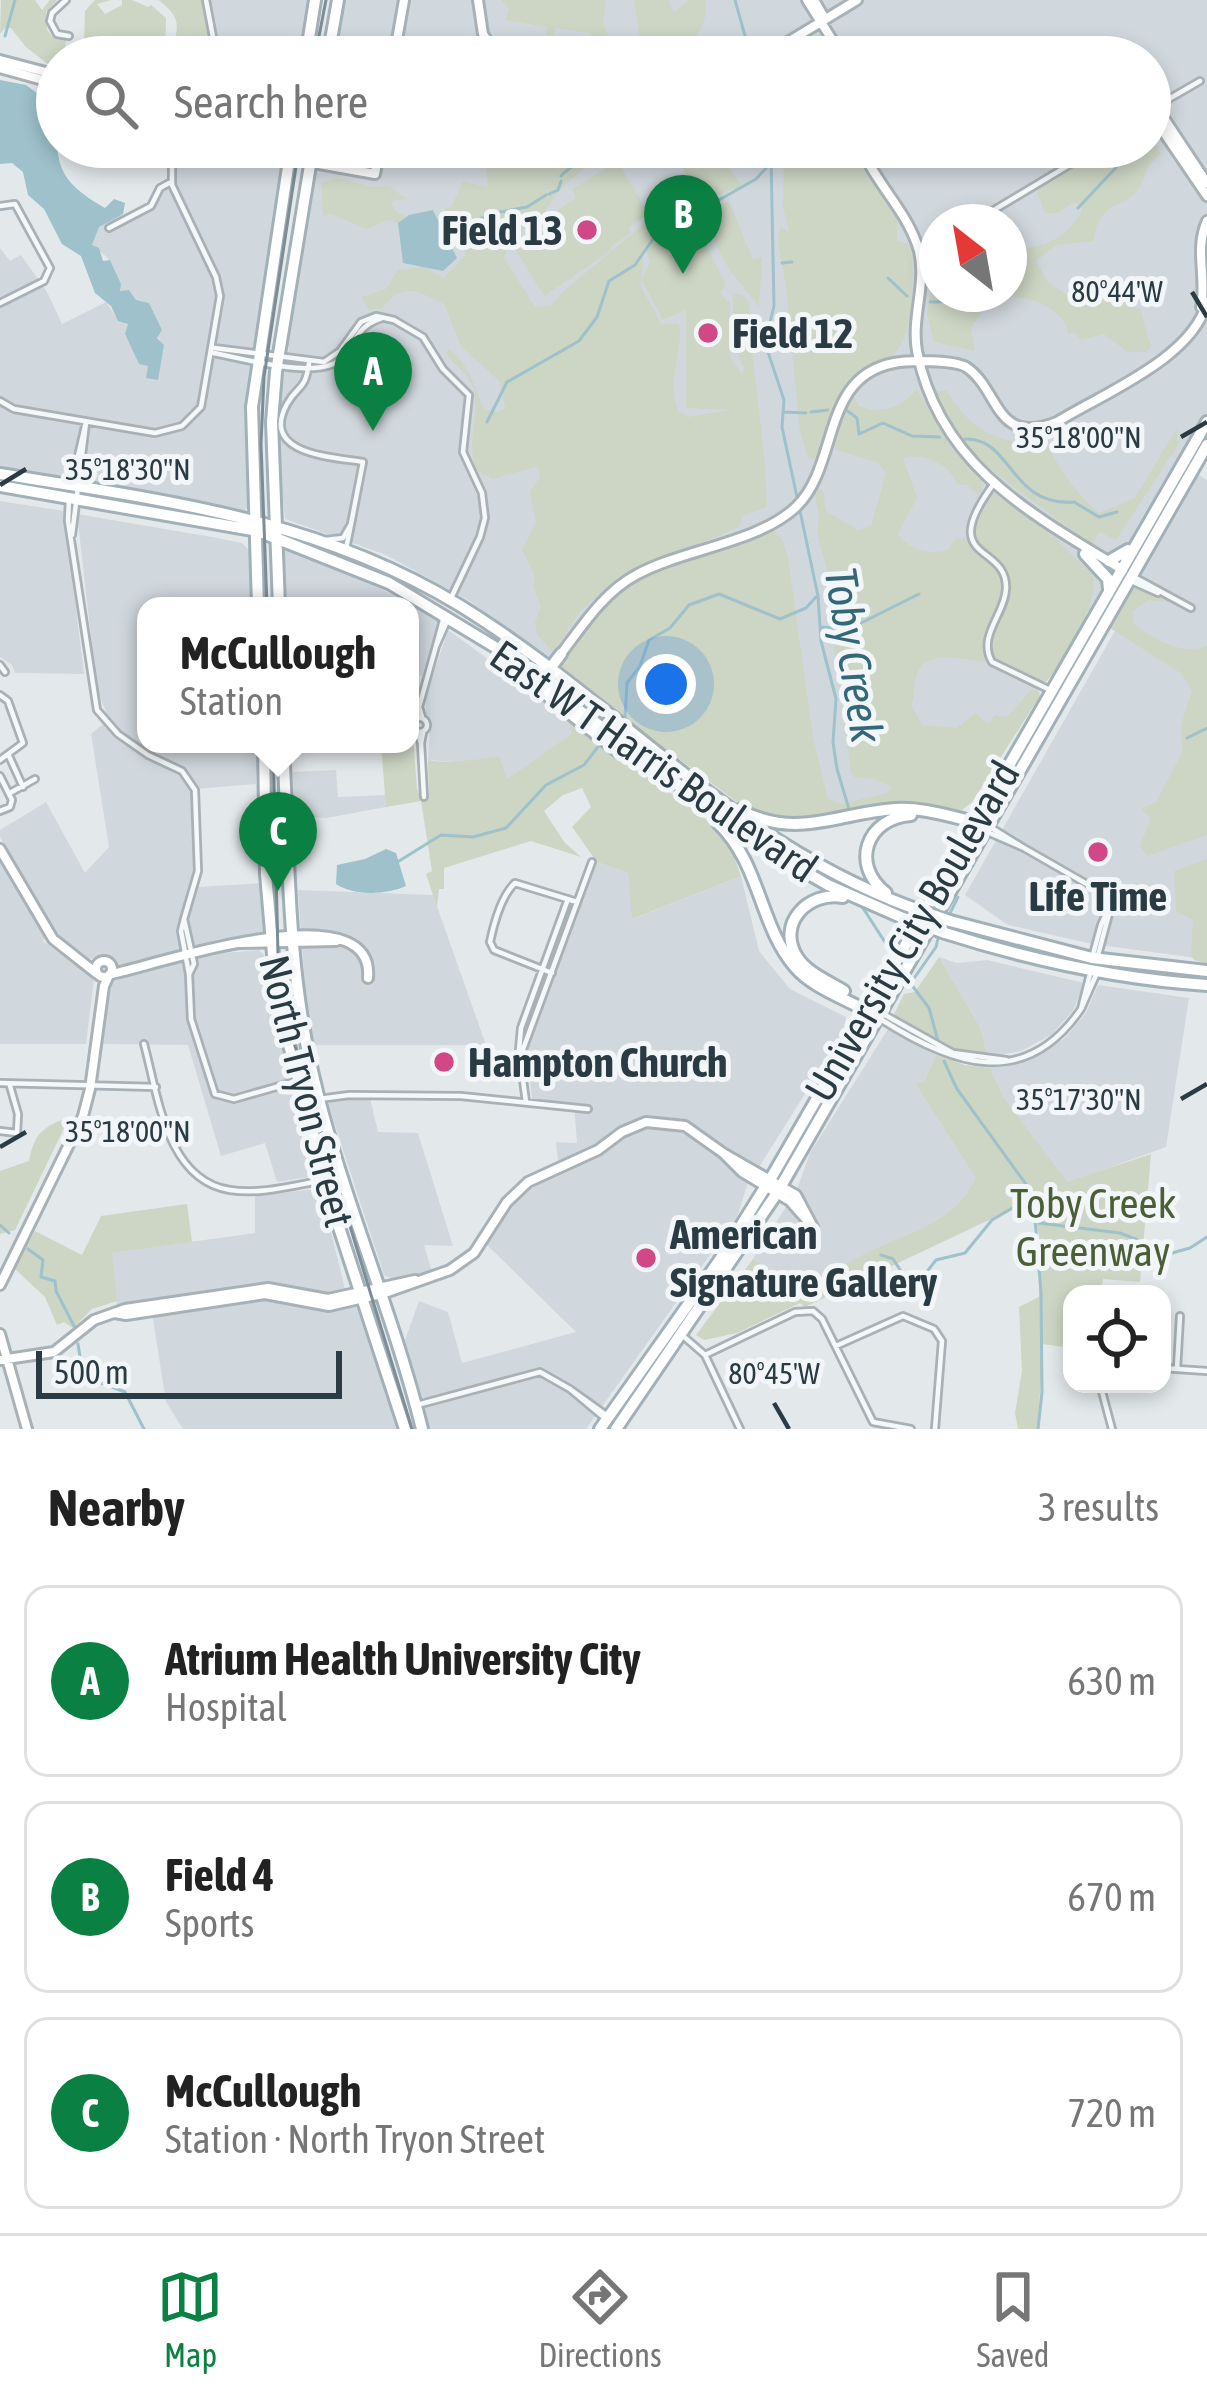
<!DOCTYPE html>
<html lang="en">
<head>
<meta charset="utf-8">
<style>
  :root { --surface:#fff; --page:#f2f2f2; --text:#222; --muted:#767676; --line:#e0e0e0; --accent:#0b8043 }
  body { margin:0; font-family:"Asap Condensed",sans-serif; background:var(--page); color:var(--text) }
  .controls { position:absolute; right:36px; bottom:36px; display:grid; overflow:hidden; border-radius:24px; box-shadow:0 6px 18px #0003 }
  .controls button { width:108px; height:108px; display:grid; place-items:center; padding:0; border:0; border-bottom:3px solid var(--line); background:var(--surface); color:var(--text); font:60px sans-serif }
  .compass { position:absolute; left:919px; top:204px; width:108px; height:108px; border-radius:50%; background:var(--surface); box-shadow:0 6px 18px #0003; rotate:329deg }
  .scale { position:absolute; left:36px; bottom:30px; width:306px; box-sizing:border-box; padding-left:12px; border:6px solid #2a3b43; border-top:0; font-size:33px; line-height:42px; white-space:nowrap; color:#2a3b43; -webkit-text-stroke:9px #f2f6f8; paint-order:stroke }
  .you { position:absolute; left:666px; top:684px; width:42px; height:42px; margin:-30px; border:9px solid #fff; border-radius:50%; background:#1a73e8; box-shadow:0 0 0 18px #1a73e833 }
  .badge { display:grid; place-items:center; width:78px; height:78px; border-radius:50%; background:var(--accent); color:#fff; font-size:39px; font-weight:700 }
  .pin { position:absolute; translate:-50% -99px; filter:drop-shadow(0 3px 6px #0008) }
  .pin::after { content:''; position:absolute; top:63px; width:42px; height:36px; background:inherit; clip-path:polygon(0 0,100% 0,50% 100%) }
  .popup { position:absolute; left:137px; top:597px; width:282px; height:156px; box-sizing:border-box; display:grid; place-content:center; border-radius:24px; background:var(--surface); filter:drop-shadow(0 3px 9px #0005); font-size:39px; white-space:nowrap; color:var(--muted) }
  .popup b { font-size:45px; color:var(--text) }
  .popup::after { content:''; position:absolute; left:50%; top:100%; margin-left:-24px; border:24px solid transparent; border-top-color:var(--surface) }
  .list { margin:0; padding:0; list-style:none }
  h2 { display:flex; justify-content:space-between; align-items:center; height:156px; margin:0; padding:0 48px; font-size:51px }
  h2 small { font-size:39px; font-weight:400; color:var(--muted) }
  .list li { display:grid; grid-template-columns:78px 1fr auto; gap:36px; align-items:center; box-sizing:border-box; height:192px; margin:0 24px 24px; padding:0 24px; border:3px solid var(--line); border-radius:24px }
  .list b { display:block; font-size:45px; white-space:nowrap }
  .list p { margin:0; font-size:39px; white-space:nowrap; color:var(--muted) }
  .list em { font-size:39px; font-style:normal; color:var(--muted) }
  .icon { flex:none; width:66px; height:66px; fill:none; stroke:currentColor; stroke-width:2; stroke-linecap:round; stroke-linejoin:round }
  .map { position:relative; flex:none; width:1207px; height:1429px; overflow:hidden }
  .search { position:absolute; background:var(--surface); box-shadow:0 6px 18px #0003; left:36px; right:36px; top:36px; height:132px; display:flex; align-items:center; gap:30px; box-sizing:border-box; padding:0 42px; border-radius:66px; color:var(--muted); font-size:45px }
  .sheet { height:804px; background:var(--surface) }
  nav { display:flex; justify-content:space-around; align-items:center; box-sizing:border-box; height:168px; border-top:3px solid var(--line); background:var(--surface); font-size:33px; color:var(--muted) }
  nav a { display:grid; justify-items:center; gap:6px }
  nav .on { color:var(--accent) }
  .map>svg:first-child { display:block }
</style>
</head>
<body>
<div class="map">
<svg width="1207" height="1429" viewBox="0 0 1207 1429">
  <rect width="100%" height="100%" fill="#e3e8eb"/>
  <path fill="#d1d8dd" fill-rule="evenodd" d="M209,0H312L302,57H207L217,33Z
    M340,0H1207V415L1179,462L1207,480V874L1196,958L1092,944L1008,925L965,895L1116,629L1087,612L969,801L758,810L468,600L386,555L285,519L277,442V409L289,348L285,345L317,147H1150V57H331ZM937,222H1009V294H937Z
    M169,147H208L284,161L246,420L248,506L244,512L0,467V248L10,261L21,255L47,292L62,324L106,302L118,320L128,324L125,335L139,357L162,344L157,336L161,329L149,303L136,300L129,290L121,292L108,258L92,245L99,227L105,222L122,215L124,218L150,204L157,188L167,180Z
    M0,501L64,511L84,674L15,673L12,665L0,657Z
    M77,514L212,537L242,543L250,551L253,606H146V744H258L256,784L194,789L198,865L189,910L198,887L262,883L264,931L260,935L219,939L193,946L187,912L188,947L132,964L119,965L106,958L88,959L69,947L53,930L0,837V830L46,802L85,873L109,847L91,734L109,719L99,695L94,663Z
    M286,548L320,558L440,619L422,676L410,673V606H284L282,552Z
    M448,630L568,717L571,734L506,780L499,756L468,763L428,760L430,725L426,715V696Z
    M336,770L338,797L385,795L386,807L327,818L294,816L293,772Z
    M0,860L45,938L43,941L94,979L86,1044H0Z
    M597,862L628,873L633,919L741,876L759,951L790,989L846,1017L844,1032L747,1186L737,1217L586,1429H430L405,1340L419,1301L448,1312L462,1363L576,1332L486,1244L518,1197L559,1171L556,1142L577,1143L574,1104L532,1099L527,1051Z
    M298,890L433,895L486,1045H314L305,992Z
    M259,950L264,955L279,1040L313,1154L315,1176L277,1182L265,1143L221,1156L188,1045L101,1044L110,983L116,978L224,953Z
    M939,957L957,963L987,960L1084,983L1073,1011L1051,1035L1021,1051L988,1057L980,1027Z
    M1098,985L1189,998L1166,1147L1067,1183L1004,1098L990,1068L1023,1062L1064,1039L1086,1013Z
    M888,1029L936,1055L924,1082L985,1182L959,1234L808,1284H796L753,1259L797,1189L810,1153Z
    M370,1098L378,1132L418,1133L453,1246L424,1245L432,1272L395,1280L384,1275L328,1104L333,1100Z
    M315,1189L321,1191L345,1289L313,1295L267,1283L117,1306L111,1253L255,1233V1196Z
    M267,1297L318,1311L356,1306L400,1429H183L166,1402L152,1313Z"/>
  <path fill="#cdd5c4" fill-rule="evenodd" d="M1,0H35L42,10L50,0H57L46,12L47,30L52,36L66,39L65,48L74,54L84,48L85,11L95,0H111L97,4L105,14L122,5V0H117H132L148,7L151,5L166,18L165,56L135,57V53L127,49L118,57H105L103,50H99L100,43L90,38L88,46L94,50L93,57H57V71L26,47L11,28H5L0,34Z
    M158,0H204L210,38L199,57H171C174,33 188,21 158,0Z
    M501,0H606L603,24L608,35L591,40L590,33L556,28L554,36L546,35L547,27L505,20L509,9Z
    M634,0H668L674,13L689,0H706C708,16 701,33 690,44L646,54L641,46Z
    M1150,132L1161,154C1141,171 1149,172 1139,188C1123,212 1099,198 1094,241L1057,245L1036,261L1049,283L1076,300L1099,291L1140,309L1151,347L1146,352H1128L1104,334L1081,340L1073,332L1068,335C1070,311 1022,289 998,300C986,305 978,317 971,328L975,351L934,342L927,314L936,252L937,294H1009V252L1021,244L1025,249C1052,244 1070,234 1082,210L1075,202L1057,213H1045L1036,190L1109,147H1150Z
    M492,147L550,153L567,147H622C598,156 551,190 544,215C528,227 508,236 504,258L535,307L552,305C557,294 599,263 612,250L544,296L515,249L560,220L555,212L576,198L572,190L617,161L649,214L629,227L631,233L610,247L613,250L651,218L654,234L643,250L642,279L650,261L646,251L654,240L687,219L694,222L726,285L720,293L730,303V357L743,375L744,367L733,347V293L743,295L749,303C751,372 766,439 767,507L742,516L740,526L732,530L619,576L580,612L553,652L537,634L535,623L541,606L533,587L535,577L522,549L536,523L530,492L540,477L538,466L493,479L476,470C465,441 483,407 471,383C466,371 452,364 446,353L448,349C471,365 473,387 485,410L498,412L505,408L500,382L461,346L444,304C419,291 401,281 383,308L370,310L361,297L386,289L398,270L425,267L444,278L466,255L445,208L451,207L463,182L488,187L486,170ZM641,279L663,320L686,310V408L730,410L688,417L678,411C666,374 684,354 679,324H661L640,284Z
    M806,147L854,149L897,220V241L909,244C916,269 914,335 894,354C879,369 856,372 842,392C828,411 830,445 813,460L807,455L800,432L786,287L778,242L780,226L789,232L783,206L784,162Z
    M694,152L724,160L742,186L701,201L678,160Z
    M338,178L372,187L389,186L407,199L391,201L394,210L406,217L398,223L387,220L367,229L331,214L323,216L321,183Z
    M729,201L753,260L762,257L759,307L729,269L701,216Z
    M917,389L952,449L981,478L982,491L978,494L967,485L957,484C950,465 923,452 903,458L917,498L898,534C909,550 930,555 948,550L955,539L969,538C977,553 994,562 1000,577C1009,596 980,631 986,662C964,661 925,646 916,677C913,688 916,695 911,705L922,725L957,728L976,713L986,723L991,722L994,715L1007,717L1032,689L1039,691L1040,696L972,802L957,814C935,809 912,802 889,804C828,809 814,830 746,809L564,673L561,666C617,570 674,563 771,528L782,539L788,558L813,737L828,799L841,804L888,793L891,787L875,779L854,777L851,772L828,607L829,576L817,534L819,515L814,494L817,489L823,490L826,511L858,530L871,526L886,473L879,463L836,450C828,434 842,409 853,395L859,406C883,415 902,407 917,389Z
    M946,390C967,425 1001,452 1043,437C1058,467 1073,491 1099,513L1135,498L1177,428L1178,445L1116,540L1099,532L1092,545L994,472L960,440L934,392Z
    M992,492L1048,531L1094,576C1095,610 1068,658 1046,682L995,660L988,646C994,627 1013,602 1009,582C1001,540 945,553 992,492Z
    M1136,588L1171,602L1148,600L1132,612L1134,624C1155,639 1181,656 1207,646V835L1147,856L1140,846L1151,818L1141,809L1156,802L1182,753L1181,725L1192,691L1182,674L1110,628L1129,592Z
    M568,717L711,823L730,846L741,876L632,919L628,873L597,862L572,827L591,807L582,788L563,795L544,811L565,843L581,857L531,841L444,868V889H439L437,907L426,874L432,871L421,801L386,807L381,744H410V733L413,735L417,789L420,797L429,799L428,760C445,764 478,760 499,756L507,779L571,734Z
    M1207,859V964L1194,960L1191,954L1193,920L1176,911L1174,871Z
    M939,957L980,1027L988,1057L949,1049L893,1016L904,994L915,992Z
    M936,1055L965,1065L990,1068L1004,1098L1067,1182L1151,1154L1140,1282L1103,1279L1102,1286L1090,1285L1089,1294H1072V1348L1042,1344L1040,1348C1044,1376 1037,1402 1039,1429H1018L1015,1413L1022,1371L1019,1307L1039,1297V1235L1031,1200L805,1307L800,1303L737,1333L704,1340L696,1335L753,1259L795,1284H808C831,1273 853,1259 877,1248C916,1230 956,1221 976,1178L916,1084L924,1082Z
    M64,1119L67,1122L15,1230L0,1234V1171L29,1161C34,1136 41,1128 64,1119Z
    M187,1204L192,1242L112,1253L117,1301L92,1309L73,1328L64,1322L57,1325L45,1297L14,1268L35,1231L82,1255L101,1216Z"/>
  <path fill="#9ec1cb" d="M0,80L26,85L46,100C67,157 42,172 105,208L114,199L125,203L123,214L99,227L92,245L99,248L103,261L110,260L121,284L120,291L129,290L136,300L149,303L162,330L157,338L164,345L158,380L146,378L148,366L139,364L125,334L128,324L118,321L111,306L95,293L81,256L62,244L44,209L28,195L23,172L12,163L0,164Z
    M433,210L457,258L443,271L403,263L398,223L409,215Z
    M386,849L396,853L406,886C386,895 354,896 336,884L337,865L365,859Z"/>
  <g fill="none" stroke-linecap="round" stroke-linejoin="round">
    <path stroke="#9ec1cb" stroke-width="3" d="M735,0L751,57
      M5,36L15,0
      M769,150V147
      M643,152L659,157
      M771,158L774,306L765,343L784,400L782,427L797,497
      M561,176C574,161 618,145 638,151
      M549,194L558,190L561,181
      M1078,208L1126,157
      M696,213L756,179L769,165
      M452,233L490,214L527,207L546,195
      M782,263L792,262
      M1009,271L1023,252
      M888,278L907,296
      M930,302L981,301L991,294
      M846,410L857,418L859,434L883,423L912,436L940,437
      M784,412L806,413
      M811,412L828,410
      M487,422L507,382L579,341L597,317L609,281L635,265L653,239L693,214
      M965,439C1012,437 1010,507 1074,502L1099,517L1117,512
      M800,511L818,596L821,641L836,699L833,742L837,769L849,809
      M821,627L834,628
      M840,629H849L919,594
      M625,718L627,683L640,666L649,640L670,628L689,605L719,594L780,619L806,608L816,597
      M1187,738L1207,728
      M399,861L441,835L473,837L506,828L546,785L584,765L601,743
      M863,908L890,950
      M949,915L958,897
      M908,980L929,1008L938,1041
      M910,984L936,947L939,934
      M944,1061L957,1089L1033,1194L1041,1293L1042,1392L1038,1429
      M1039,1223L1120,1233L1172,1253L1190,1248L1207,1237
      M0,1225L9,1233
      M28,1249L43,1260L41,1277L55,1281L56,1291L74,1326
      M881,1255L893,1259L906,1279L922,1278L936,1260L965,1253L992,1220L1026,1200L1028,1192
      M78,1344L83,1376L125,1392L144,1429"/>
    <defs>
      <path id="street" d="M66,0L52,13L50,21L57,34L69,36
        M203,57L213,37L206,0
        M1155,107L1200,81
        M0,206L15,204L50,268L44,281L0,303
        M974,222L1099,147
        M109,228L151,206L160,188L169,183
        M921,252L937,243
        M214,348L324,362L340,351L361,322L376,316L394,320L423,337L443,369L469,395L463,452L482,493L485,518L480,537L451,598
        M213,353C243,358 322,382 343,357C357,340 357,326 382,318
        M309,363C305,392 298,384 287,404C259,455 334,457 363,462L351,524
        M0,401L14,409L155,433L182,426L201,407L220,296L216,277L172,185V147
        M72,482L86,422
        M995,482C934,564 1008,542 1006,589C1005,614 977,636 992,662L1050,690
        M69,499L68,521L97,710L118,734L148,755L182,771L195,790L198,871L184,919
        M72,535L86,423
        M325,540L343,538L351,524L346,549
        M1134,577L1191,608
        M1131,581L1158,593
        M443,620L436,646L447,621
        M0,665L5,672
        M0,695L8,701L23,743L0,760
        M419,707L436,646
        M413 725a7 7 0 1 1 14 0a7 7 0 1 1-14 0Z
        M410,723L416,718L419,707L422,717
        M410,727L417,731L421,743L423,733
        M421,743L424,797
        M9,756L23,787
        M0,776L12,800L10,807L0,811
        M10,793L35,779
        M985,831L1024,848L990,827
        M1024,848L1113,899
        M184,919L194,964L189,974L181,931Z
        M1092,958L1101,925L1113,899L1097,959
        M1091,970L1081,1009L1096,975
        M552,973L494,950L490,942C494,923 501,896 515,883L577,902
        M189,974L191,1019L215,1094L234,1099L297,1081
        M885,1015L953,1053L1006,1060
        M882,1020C951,1064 1024,1092 1081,1009
        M144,1044C158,1095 166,1180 230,1190C260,1195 295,1185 325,1180
        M522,1052L592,862
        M0,1083L156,1087
        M319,1099L349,1095L461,1096L588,1109
        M526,1102L519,1050L521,1028L568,899
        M0,1131L17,1133L18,1114L10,1086
        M682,1335L705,1355L740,1429
        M836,1346L903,1316L934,1329L942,1341L935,1429
        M705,1355L795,1312L813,1311L822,1319L873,1422L911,1429
        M1162,1368L1207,1371
        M1177,1369L1180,1316
        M1100,1384L1112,1429
        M417,1405L540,1372L570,1389
        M607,1420L570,1389L609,1417"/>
      <path id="secondary" d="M478,0L483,34L498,57
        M807,0L843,57
        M814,0L825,19
        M394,57L404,0
        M763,57L857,0
        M0,60L57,75
        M0,68L57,84
        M1156,106L1207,183
        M1150,112L1207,196
        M223,147L375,174L380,147
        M274,147L377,165
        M861,147C875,183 909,213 919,251C927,284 911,317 917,351C939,465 1031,514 1123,570
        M1201,307C1207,278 1194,249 1207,221
        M561,654C583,625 604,592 636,575C683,549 758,543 796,507C840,465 820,377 894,363C909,360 954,360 966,367C1000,389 994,447 1057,422C1104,393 1193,358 1207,302
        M0,849L53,939L96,973
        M238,943L336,941
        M96 969a8 8 0 1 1 16 0a8 8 0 1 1-16 0Z
        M111,974C150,967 376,888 368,978
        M723,1153L796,1195L813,1227L790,1201L742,1172Z
        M0,1285L83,1116L90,1089L104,986L109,975
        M115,1313L126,1315L265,1294L329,1306L385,1293L450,1270L474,1253L507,1202L528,1182L598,1150L622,1132L646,1122L685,1126L723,1153
        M0,1334L27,1429
        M0,1360L54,1352L94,1320L125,1309L268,1288L328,1299L415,1280"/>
      <path id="primary" d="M306,57L315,0
        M328,57L338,0
        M0,474C161,500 316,518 459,605C618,703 728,839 910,907
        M0,486L258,531L389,583L495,647L757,844L828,885L903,918
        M1085,554L1108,579L1109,589
        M1109,561L1128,550
        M258,606L252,407L291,147
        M279,606L272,422L276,372L313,147
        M530,667L545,675L561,654
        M547,695L619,752
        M264,744L266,874L277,1000L333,1209L405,1429
        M283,744C289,854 287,963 312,1071C340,1193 392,1308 422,1429
        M739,810C799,840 836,813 895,809C922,807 952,817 979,823
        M718,823C761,865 759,925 795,967C813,988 844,998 869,1012
        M886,893C850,865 866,818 911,815
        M843,897C809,891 776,923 797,957C807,973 828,981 844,991
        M950,921L1092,958L1207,971
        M945,933C1030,960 1117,979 1207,985
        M600,1429L719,1261L774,1173L1207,422
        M616,1429L777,1193L1207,445"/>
    </defs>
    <use href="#street" stroke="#a8b1b5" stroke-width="10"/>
    <use href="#secondary" stroke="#a8b1b5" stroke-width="14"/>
    <use href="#primary" stroke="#a2b0b7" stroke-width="16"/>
    <use href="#street" stroke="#f5f8f9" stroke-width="4.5"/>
    <use href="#secondary" stroke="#fff" stroke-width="8"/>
    <use href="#primary" stroke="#fff" stroke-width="10"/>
    <path stroke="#7c8d95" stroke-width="3" d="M315,57L326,0
      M267,606L261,444L264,377L299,147
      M273,744L278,955L288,1023L412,1429"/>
    <defs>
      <path id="primary-bridge" d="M910,907L950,921
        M903,918L945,933"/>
    </defs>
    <use href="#primary-bridge" stroke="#a2b0b7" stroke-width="16" stroke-linecap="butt"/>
    <use href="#primary-bridge" stroke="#fff" stroke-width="10"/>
  </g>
  <path fill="none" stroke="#2a3b43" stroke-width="4.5" d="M1192,292L1207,317M1181,437L1207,422M0,485L26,469M1181,1099L1207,1084M0,1147L26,1132M774,1403L789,1429"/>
  <g fill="#d04885" stroke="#f2f6f8" stroke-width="4.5">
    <circle cx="587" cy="230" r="12"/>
    <circle cx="708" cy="333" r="12"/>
    <circle cx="1098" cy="852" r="12"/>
    <circle cx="444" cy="1062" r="12"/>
    <circle cx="646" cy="1258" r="12"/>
  </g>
  <g text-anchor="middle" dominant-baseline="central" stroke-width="10" stroke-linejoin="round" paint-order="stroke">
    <g font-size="42" font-weight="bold" fill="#2a3b43" stroke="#f2f6f8" text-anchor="start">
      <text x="563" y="230" text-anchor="end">Field 13</text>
      <text x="732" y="333">Field 12</text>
      <text x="1098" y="896" text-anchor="middle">Life Time</text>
      <text x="468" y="1062">Hampton Church</text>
      <text x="670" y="1234">American<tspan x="670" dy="48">Signature Gallery</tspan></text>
    </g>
    <g font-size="42" fill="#2a3b43" stroke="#f2f6f8">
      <text transform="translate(654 761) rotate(35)">East W T Harris Boulevard</text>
      <text transform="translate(912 931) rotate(-60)">University City Boulevard</text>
      <text transform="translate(307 1091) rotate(76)">North Tryon Street</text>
    </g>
    <g font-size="42" fill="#4b5f37" stroke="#f2f6f8">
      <text x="1093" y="1203">Toby Creek<tspan x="1093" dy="48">Greenway</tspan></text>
    </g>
    <g font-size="45" font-style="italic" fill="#346778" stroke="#f2f6f8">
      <text transform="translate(854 655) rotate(81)">Toby Creek</text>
    </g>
  </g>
  <g font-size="30" text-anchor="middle" fill="#2a3b43" stroke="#f2f6f8" stroke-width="10" stroke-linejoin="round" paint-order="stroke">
    <text x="1117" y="302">80°44'W</text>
    <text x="1079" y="448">35°18'00"N</text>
    <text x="128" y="480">35°18'30"N</text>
    <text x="1079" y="1110">35°17'30"N</text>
    <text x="128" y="1142">35°18'00"N</text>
    <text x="774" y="1384">80°45'W</text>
  </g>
</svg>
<div class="controls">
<button><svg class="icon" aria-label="locate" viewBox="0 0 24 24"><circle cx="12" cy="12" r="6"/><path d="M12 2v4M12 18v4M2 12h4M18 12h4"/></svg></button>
</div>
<svg class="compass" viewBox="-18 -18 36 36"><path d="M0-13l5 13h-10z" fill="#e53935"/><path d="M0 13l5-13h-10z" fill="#767676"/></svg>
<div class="scale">500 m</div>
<div class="you"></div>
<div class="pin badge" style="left:373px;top:431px">A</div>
<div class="pin badge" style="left:683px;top:274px">B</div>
<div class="pin badge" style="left:278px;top:891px">C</div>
<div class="popup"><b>McCullough</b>Station</div>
<div class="search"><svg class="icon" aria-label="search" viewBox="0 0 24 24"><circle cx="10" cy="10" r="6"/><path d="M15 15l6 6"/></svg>Search here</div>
</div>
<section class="sheet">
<h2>Nearby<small>3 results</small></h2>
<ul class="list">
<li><span class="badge">A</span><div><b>Atrium Health University City</b><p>Hospital</p></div><em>630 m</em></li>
<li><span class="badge">B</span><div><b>Field 4</b><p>Sports</p></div><em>670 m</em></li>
<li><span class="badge">C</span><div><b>McCullough</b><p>Station · North Tryon Street</p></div><em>720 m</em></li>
</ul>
</section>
<nav>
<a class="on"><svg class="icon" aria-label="map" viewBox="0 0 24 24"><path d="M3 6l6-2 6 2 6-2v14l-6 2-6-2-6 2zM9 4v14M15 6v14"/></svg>Map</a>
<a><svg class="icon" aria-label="directions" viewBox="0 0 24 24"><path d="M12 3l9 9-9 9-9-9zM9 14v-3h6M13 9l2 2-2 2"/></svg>Directions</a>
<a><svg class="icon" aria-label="saved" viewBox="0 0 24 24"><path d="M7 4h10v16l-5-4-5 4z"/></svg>Saved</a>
</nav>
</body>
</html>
